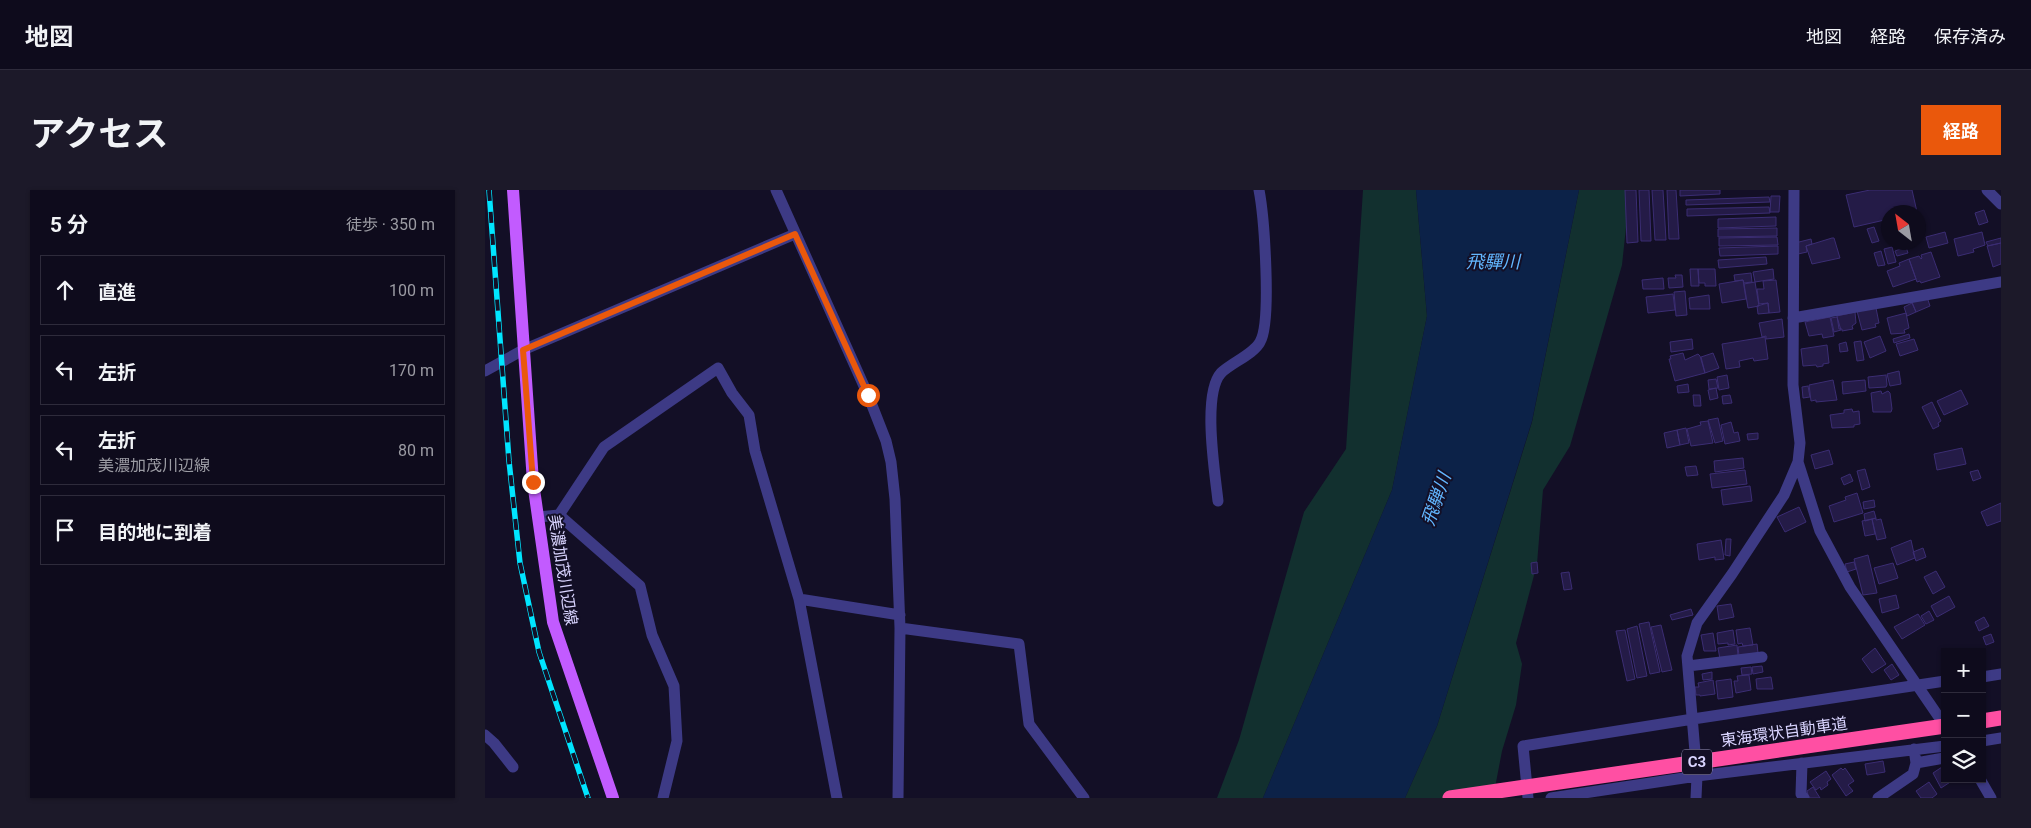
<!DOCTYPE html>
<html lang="ja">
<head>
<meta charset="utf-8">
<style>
  :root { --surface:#0e0b1c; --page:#1c1929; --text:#f1f3f6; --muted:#9b9ba3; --line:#2e2b3b; --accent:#ea580c }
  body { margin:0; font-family:Roboto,"Noto Sans JP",sans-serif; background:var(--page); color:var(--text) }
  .controls { position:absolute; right:15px; bottom:15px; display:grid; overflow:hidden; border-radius:0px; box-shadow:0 1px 4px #0004 }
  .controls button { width:45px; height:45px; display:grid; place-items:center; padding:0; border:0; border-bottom:1px solid var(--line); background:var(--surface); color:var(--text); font:25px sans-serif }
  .compass { position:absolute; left:1396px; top:15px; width:45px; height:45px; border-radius:50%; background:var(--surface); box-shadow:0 1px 4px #0004; rotate:329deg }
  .stop { position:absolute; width:15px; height:15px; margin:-11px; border:4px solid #ea580c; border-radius:50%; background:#fff }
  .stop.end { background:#ea580c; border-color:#fff; box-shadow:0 1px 5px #0008 }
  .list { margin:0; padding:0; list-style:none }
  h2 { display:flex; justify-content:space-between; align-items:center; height:65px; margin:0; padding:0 20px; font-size:21px }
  h2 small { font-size:16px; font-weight:400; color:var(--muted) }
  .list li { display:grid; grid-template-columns:32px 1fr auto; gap:15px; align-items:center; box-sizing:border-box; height:70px; margin:0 10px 10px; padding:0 10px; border:1px solid var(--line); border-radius:0px }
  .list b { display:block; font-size:19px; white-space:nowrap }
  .list p { margin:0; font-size:16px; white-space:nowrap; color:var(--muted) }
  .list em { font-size:16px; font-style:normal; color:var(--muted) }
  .icon { flex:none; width:28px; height:28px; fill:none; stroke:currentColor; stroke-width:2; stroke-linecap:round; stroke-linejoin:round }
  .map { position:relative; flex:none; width:1516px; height:608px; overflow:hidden; border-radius:0px }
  header { display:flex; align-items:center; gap:30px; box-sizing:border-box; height:70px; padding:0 25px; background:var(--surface); border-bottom:1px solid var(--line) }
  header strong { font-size:24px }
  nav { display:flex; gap:28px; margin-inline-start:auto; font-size:18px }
  .intro { display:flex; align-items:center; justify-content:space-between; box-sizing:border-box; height:120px; padding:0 30px }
  h1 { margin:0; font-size:35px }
  .button { padding:12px 22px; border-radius:0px; background:var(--accent); color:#fff; font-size:18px; font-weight:700 }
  main { display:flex; gap:30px; padding:0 30px }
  aside { flex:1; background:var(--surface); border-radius:0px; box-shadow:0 1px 4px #0004 }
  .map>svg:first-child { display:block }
</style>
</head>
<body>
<header>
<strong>地図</strong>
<nav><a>地図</a><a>経路</a><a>保存済み</a></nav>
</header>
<div class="intro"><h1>アクセス</h1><a class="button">経路</a></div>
<main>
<aside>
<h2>5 分<small>徒歩 · 350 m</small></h2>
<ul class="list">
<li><svg class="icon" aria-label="ahead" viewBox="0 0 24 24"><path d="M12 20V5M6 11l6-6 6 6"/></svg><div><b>直進</b></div><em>100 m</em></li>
<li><svg class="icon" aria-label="left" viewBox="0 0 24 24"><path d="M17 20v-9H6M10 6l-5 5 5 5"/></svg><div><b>左折</b></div><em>170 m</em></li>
<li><svg class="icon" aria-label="left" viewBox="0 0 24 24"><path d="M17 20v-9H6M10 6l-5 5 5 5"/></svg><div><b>左折</b><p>美濃加茂川辺線</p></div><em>80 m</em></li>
<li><svg class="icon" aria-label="arrive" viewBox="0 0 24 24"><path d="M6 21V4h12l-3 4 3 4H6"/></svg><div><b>目的地に到着</b></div></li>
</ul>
</aside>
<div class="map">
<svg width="1516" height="608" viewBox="0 0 1516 608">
  <rect width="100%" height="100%" fill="#130f26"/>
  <path fill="#12302f" d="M878,0H931L942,126L907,300L778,608H732L754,550L819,322L861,259Z
    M1094,0H1145L1137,75L1085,256L1058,300L1052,374L1031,453L1037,474L1031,515L1017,561L1008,608H920L952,536L1047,232Z"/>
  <path fill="#0c2248" d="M931,0H1094L1047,231L952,536L920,608H778L907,300L942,126Z"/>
  <path fill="#241b47" stroke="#3b2d73" d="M1140,0H1151L1153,52L1142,53Z
    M1154,0H1164L1166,51H1156Z
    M1167,0H1178L1181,50H1170Z
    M1182,0H1191L1194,49H1184Z
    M1195,0H1235V4L1195,6Z
    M1385,0H1427L1432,22H1404V29L1369,37L1361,5Z
    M1286,6H1295L1294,22H1285Z
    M1284,7L1285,12L1201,15V10Z
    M1284,17L1285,23L1202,26V19Z
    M1499,20L1503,32L1494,35L1490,23Z
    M1291,27V36L1233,38V29Z
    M1389,37L1394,51L1387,53L1382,39Z
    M1292,38V46L1233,47V39Z
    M1460,42L1463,53L1444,58L1441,47Z
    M1497,42L1500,55L1488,59L1489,62L1473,66L1469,49Z
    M1292,47L1293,55L1234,56V48Z
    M1347,48H1349L1355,68L1327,74L1321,56Z
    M1516,48V53L1503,56L1501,52Z
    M1326,49L1327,54L1321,56L1322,62L1313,64L1310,53Z
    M1516,53V74L1508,77L1502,56Z
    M1293,56V64L1235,66L1234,58Z
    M1407,57L1411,72L1403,74L1399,59Z
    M1421,57L1423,63L1412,66L1410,61Z
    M1396,61L1400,75L1393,76L1389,63Z
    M1446,62L1455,87L1436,93L1435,91L1432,92L1424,69L1434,66L1436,69L1437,68L1436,65Z
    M1281,67L1282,74L1234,78L1233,70Z
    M1424,69L1431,89L1408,97L1402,81L1415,76L1414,73Z
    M1205,79H1213L1214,96H1206Z
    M1213,79H1230L1231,96H1220V93H1214Z
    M1288,79L1289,89L1270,92L1268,82Z
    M1266,83L1267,92L1259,93L1258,90L1250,91L1249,85Z
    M1190,85H1197L1198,97L1184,98L1183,88H1191Z
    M1178,88L1179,99H1158L1157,90Z
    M1258,90L1261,109L1237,113L1234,94Z
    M1291,90L1295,122L1284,123L1283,113L1274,114L1272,99H1279L1278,91Z
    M1270,92L1274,116L1263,118L1259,94Z
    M1200,101L1202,125L1191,126L1189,102Z
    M1188,104L1190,120L1163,123L1161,107Z
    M1224,105L1225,119H1205L1204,108Z
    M1442,107L1445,116L1431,122L1427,112Z
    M1283,113L1284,123L1273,124L1272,116Z
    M1427,113L1431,122L1422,126L1419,117Z
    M1391,118L1394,133L1390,134L1391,137L1377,140L1372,121Z
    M1370,122L1371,133L1367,136L1368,139L1357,141V139H1354L1352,126Z
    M1421,123L1424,138L1419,140L1420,143L1406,144L1402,128Z
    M1345,127L1349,146L1338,148L1337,144L1324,146L1320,132Z
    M1352,127L1356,140L1349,142L1346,128Z
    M1297,129L1299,147L1281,149V146L1277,147L1274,133Z
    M1424,144L1425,148L1409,153L1408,149Z
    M1395,146L1401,161L1385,168L1379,152Z
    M1280,147L1283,169L1269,171L1268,168L1254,171L1255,177L1241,179L1237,154Z
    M1207,149L1208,159L1186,162L1185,152Z
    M1429,149L1433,160L1415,166L1411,154Z
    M1376,151L1379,170L1372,171L1369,152Z
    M1361,152L1363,161L1355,162L1354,154Z
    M1342,155L1344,173L1338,174V176L1332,177L1331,175L1318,176L1316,159Z
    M1198,163L1200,170L1213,164L1215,166L1220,183L1190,191L1184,169H1186L1185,166Z
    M1228,163L1234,178L1220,183L1216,167Z
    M1414,181L1416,194L1405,196L1402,184Z
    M1242,185L1244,198L1234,200L1232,187Z
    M1401,185L1402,195L1401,197L1384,198L1383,187Z
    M1231,189L1233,198L1224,199L1223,190Z
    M1348,190L1352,210L1331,212V210L1326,211L1324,195Z
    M1380,190L1381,201L1358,204L1357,192Z
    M1203,194L1204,202L1193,203L1192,196Z
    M1323,196L1325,207L1318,208L1317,197Z
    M1231,198L1233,208L1225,210L1223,200Z
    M1476,200L1483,214L1459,225L1452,211Z
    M1396,201L1397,204L1403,201L1405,203L1407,219L1406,222H1388L1386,203Z
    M1208,205H1215L1216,216H1209Z
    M1245,205L1247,213L1238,214L1237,206Z
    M1447,212L1456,231L1453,233L1454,236L1448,239L1437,217Z
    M1367,219L1368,222L1374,221L1375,234L1369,235V237L1347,238L1345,225L1359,223V220Z
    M1233,228L1238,251L1230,253L1223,230Z
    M1223,231L1228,253L1206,256L1202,239L1216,235L1215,232Z
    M1246,232L1249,243L1253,242L1255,251L1240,254L1236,235Z
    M1201,238L1204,253L1195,255L1192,240Z
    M1192,240L1195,255L1182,258L1179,243Z
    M1273,243V249L1263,250L1262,244Z
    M1477,258L1481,274L1452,280L1449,264Z
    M1344,260L1348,274L1330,279L1326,265Z
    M1258,268L1259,278L1230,282L1229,271Z
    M1211,276L1213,285L1202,286L1200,277Z
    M1380,279L1385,297L1377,300L1372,281Z
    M1260,280L1262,294L1227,298L1225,284Z
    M1493,280L1496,288L1488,291L1485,282Z
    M1365,284L1368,291L1359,295L1356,288Z
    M1265,296L1267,311L1238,315L1236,300Z
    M1372,303L1378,323L1349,332L1344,316L1361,310L1360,307Z
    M1389,310L1390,317L1379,319L1378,312Z
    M1516,313V331L1502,336L1496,322Z
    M1314,317L1321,332L1300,342L1292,327Z
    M1389,321L1391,328L1380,331L1379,324Z
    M1391,328V330L1396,329L1401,348L1392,350L1387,329Z
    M1387,329L1390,344L1380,346L1377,331Z
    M1241,349H1246L1245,366L1240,365Z
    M1236,350L1239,369L1230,370V367L1214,370L1212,354Z
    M1426,350L1430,368L1412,375L1406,358Z
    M1438,358L1441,367L1431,371L1428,362Z
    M1383,365L1392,403L1378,405L1369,369Z
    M1052,372L1053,383L1047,384L1046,373Z
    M1369,372L1371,379L1362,382L1360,374Z
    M1408,373L1413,388L1394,394L1389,378Z
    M1451,381L1460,397L1448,404L1439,387Z
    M1084,382L1087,399L1079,400L1076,383Z
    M1411,405L1414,418L1397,423L1394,409Z
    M1464,406L1470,417L1452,427L1446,416Z
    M1246,414L1249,427L1234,430L1232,416Z
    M1206,419L1208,425L1187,430L1185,425Z
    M1444,421L1449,430L1441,434L1436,426Z
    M1433,424L1440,435L1417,449L1409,437Z
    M1499,427L1504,436L1494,441L1490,432Z
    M1164,432L1175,482L1165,484L1154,434Z
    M1176,435L1187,480L1177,482L1166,437Z
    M1152,436L1162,486L1152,488L1142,439Z
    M1265,438L1268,455L1258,456L1257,453L1253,454L1251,440Z
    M1140,440L1150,489L1142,491L1131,441Z
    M1248,440L1250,454L1243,455V453L1233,454L1232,443Z
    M1228,443L1231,461H1219L1216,445Z
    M1506,444L1509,452L1501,455L1498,447Z
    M1272,454L1273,463L1254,466L1253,457Z
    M1252,455L1253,466L1235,469L1233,458Z
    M1390,458L1401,474L1387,483L1377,469Z
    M1407,474L1414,485L1406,490L1399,480Z
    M1277,476L1278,482L1268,484L1267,477Z
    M1266,477L1267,484L1257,485L1256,478Z
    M1227,482V489L1218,490L1217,484Z
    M1264,485L1266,500L1251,503L1249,491H1253L1252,486Z
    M1286,487L1288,499H1272L1271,489Z
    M1246,489L1248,507L1233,509L1231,491Z
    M1228,490L1230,504L1215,506V505H1211L1210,497H1214L1213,493Z
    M1398,571L1400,582L1382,585L1380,574Z
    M1460,575V589H1470L1456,598L1448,583Z
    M1356,578L1358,580L1360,578L1369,591L1363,595L1368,601L1361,606L1347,585Z
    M1341,581L1346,589L1342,592L1343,595L1336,600L1335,597L1331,600L1325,592Z
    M1444,592L1452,604L1447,608H1436L1431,601Z
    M1328,597L1335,608H1325L1323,605L1322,601Z"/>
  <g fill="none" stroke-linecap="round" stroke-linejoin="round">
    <path stroke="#3d3a85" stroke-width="11" d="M291,0L383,205L401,251L406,272L410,309L415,438L413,608
      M1502,0L1516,14
      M1308,128L1516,92
      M0,181L38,160L310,44
      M1313,272L1335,341L1365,397L1460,536
      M733,311C730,283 717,204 736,183C746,173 769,164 775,152C787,132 779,26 774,0
      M74,325L119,257L233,178L247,203L264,225L270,261L314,409L352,608
      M53,327L74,325L155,396L167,445L189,496L192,551L178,608
      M314,409L415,425
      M415,438L534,454L544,534L599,608
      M1203,476L1277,467
      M1497,487L1516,484
      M0,545L9,553L28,577
      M1497,551L1516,548
      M1317,573L1316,604L1319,608
      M1431,573L1459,568
      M1495,589L1506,608
      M1043,608L1038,556L1208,529L1460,491
      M1066,608L1212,586L1460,556
      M1211,608L1212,586L1202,466L1212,433L1247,384L1299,305L1313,272L1315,253L1308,195L1309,0
      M1393,608L1428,584L1431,573L1429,559"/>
    <path stroke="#c25bff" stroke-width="12" d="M28,0L48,292L68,432L128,608"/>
    <path stroke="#ff4fa3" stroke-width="15" d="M1497,531L1516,528"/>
    <defs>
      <path id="rail" d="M4,0L24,271L35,373L54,462L103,608"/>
    </defs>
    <use href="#rail" stroke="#00e5ff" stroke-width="5.5"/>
    <use href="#rail" stroke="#130f26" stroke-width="4" stroke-dasharray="11" stroke-linecap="butt"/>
    <path stroke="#ff4fa3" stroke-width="15" d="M965,608L1460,536"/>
  </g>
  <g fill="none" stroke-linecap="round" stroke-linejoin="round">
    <path stroke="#ea580c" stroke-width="6" d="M48,292L38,160L310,44L383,205"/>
  </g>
  <g text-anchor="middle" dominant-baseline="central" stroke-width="4" stroke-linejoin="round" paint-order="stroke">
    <rect fill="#130f26" stroke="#9e99be" stroke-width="1" x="1197" y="559.5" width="30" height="25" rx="4"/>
    <g font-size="15" font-weight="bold" fill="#d9d4ff">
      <text x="1212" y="572">C3</text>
    </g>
    <g font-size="16" fill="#d9d4ff" stroke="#130f26">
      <text transform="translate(78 380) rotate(81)">美濃加茂川辺線</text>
      <text transform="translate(1299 542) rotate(-8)">東海環状自動車道</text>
    </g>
    <g font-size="18" font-style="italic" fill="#62b6ff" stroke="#130f26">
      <text x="1008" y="71">飛驒川</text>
      <text transform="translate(951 309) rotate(-71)">飛騨川</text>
    </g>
  </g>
</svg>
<div class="controls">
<button>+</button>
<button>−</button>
<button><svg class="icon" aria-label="layers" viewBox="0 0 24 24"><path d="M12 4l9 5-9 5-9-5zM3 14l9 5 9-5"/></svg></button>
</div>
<svg class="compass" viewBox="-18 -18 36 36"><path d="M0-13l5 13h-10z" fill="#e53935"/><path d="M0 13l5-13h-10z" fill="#9b9ba3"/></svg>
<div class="stop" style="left:383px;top:205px"></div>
<div class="stop end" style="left:48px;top:292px"></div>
</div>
</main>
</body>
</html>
